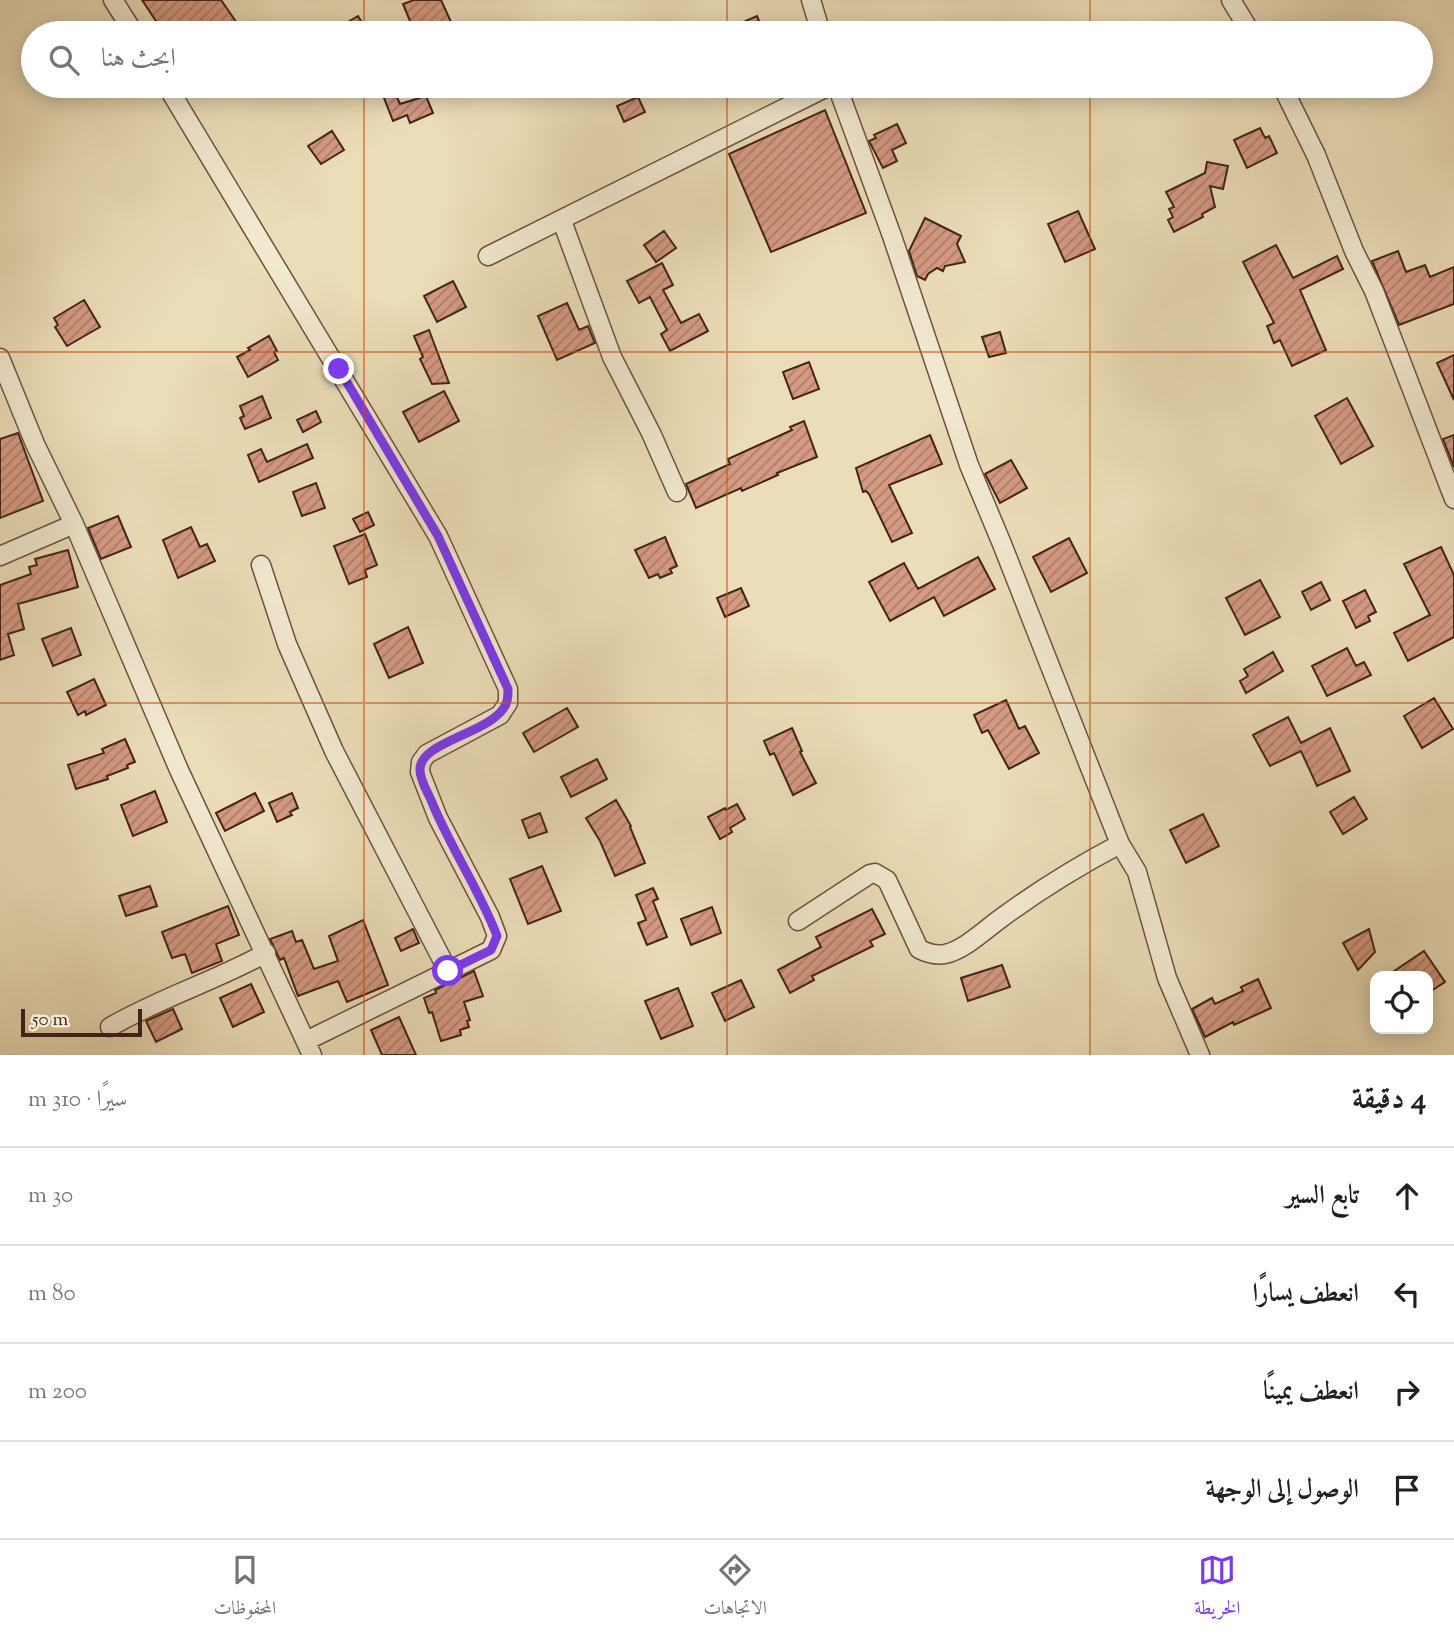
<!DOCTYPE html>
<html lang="ar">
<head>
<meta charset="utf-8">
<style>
  :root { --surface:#fff; --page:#f2f2f2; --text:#202124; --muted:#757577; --line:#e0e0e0; --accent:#7c3aed }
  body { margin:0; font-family:"Sorts Mill Goudy",Amiri,serif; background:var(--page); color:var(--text); direction:rtl }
  .controls { position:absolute; right:21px; bottom:21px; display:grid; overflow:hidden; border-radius:14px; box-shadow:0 4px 18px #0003 }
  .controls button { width:63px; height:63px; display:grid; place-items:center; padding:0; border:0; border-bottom:2px solid var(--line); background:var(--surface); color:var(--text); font:35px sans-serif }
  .scale { position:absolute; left:21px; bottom:18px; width:121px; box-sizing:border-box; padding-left:7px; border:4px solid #432318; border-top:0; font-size:19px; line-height:24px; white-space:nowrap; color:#432318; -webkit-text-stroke:5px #f2e9d1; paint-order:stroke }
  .stop { position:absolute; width:21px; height:21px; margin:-16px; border:5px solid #7c3aed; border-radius:50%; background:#fff }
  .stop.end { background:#7c3aed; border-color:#fff; box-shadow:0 2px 7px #0008 }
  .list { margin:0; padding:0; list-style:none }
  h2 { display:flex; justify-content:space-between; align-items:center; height:91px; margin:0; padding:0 28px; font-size:30px }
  h2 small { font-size:23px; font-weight:400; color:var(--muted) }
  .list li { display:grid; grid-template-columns:46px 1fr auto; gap:21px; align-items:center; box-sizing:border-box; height:98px; padding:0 28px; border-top:2px solid var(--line) }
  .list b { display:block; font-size:26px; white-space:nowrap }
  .list em { font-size:23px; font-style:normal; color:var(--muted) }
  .icon { flex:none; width:38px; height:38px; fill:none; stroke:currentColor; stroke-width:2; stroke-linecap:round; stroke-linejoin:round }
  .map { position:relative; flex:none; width:1454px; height:1055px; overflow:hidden; direction:ltr }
  .search { position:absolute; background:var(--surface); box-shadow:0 4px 18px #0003; left:21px; right:21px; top:21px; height:77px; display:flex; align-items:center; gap:18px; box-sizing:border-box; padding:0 24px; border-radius:38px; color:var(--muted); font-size:26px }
  .sheet { height:483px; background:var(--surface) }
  nav { display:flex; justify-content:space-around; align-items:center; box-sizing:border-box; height:98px; border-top:2px solid var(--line); background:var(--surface); font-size:19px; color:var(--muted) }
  nav a { display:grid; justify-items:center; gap:4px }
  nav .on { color:var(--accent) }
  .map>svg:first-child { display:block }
</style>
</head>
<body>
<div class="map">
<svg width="1454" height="1055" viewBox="0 0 1454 1055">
  <defs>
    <pattern id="building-hatch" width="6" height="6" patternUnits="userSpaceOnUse" patternTransform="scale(1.75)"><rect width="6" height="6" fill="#d49a82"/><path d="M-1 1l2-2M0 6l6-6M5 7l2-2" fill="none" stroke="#ae7d69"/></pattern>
  </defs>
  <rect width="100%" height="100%" fill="#ebddb8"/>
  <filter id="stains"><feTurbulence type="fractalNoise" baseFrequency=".00286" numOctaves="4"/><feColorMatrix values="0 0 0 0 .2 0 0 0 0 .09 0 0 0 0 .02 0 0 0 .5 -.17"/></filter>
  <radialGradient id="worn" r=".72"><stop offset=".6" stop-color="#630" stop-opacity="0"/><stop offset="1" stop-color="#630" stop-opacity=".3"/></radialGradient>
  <path fill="url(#building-hatch)" stroke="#432318" stroke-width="2" d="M142,0H221L237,23L235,24L242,33H164Z
    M414,0H441L456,33H415L403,4Z
    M358,16L368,33H329Z
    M757,16L764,33H718Z
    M395,93L400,104L426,96L433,113L410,123L407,115L393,121L384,98Z
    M638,97L645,112L624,122L617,106Z
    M825,110L866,213L771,252L729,154Z
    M897,124L906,143L892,150L897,161L883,168L869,141L876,138L874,135Z
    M1260,128L1265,138L1269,136L1277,153L1247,168L1234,140Z
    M332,131L344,150L321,164L308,146Z
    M1207,162L1228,166L1223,189L1210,186L1215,207L1202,214L1203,217L1174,232L1168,220L1173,217L1169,209L1174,207L1166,192L1205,173Z
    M1078,211L1095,249L1065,262L1048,224Z
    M925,218L961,236L957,244L965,262L945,266L943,271L937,268L928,274L925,280L917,276L909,251Z
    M664,231L676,248L656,262L644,245Z
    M1276,245L1293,278L1337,256L1343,269L1300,290L1326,350L1292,366L1280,340L1274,343L1267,326L1274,323L1243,262Z
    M1398,251L1406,272L1425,265L1430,277L1454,267V304L1399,325L1372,261Z
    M662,263L673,285L663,290L681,323L699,314L708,331L670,351L661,334L667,330L650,297L639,303L627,281Z
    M453,281L466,307L437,322L424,296Z
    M84,300L100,327L67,346L55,327L58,325L54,318Z
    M567,303L579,330L588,326L595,343L557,360L538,316Z
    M429,330L449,383L432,384L420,359L423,357L414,336Z
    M1000,332L1006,353L989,357L982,337Z
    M269,336L277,351L274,352L278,360L248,377L237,357L250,350L248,348Z
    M1454,355V400L1437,363Z
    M809,362L819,389L793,399L783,372Z
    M444,391L459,421L419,442L403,412Z
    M262,396L271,418L245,429L240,418L244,416L240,406Z
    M1347,398L1373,446L1341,464L1315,416Z
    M316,411L321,422L303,432L297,420Z
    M804,421L817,457L777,473L778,475L742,491L741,488L696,508L686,484L730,464L728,459L792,430L790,427Z
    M18,433L43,501L0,518V439Z
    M930,435L942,464L889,485L912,533L892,542L869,494L866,491L863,492L856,468Z
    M1454,435V467L1443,439Z
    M307,444L313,458L259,482L248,455L261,449L267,462Z
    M1011,460L1027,488L1000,503L985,474Z
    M316,483L325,508L302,516L293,492Z
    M368,512L374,525L360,532L353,519Z
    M118,516L131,547L101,559L88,528Z
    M191,527L200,547L207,544L215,561L178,578L163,540Z
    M365,534L377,565L365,570L367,577L349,584L334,546Z
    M665,537L677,566L670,569L672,573L660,578L658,574L649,578L635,550Z
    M1069,538L1087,573L1051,592L1033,557Z
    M1441,547L1454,575V637L1408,661L1394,633L1430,615L1404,564Z
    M68,550L78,587L18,604L24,629L8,634L14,655L0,660V585L31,574L29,567L37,565L35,559Z
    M978,557L995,589L944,616L934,597L890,621L869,582L904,563L918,589Z
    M1260,580L1280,617L1245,635L1226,598Z
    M1321,582L1330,600L1311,610L1302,592Z
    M741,588L749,606L725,617L717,598Z
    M1365,590L1376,612L1368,616L1370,621L1356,628L1343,601Z
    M408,627L423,663L389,678L374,644Z
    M71,628L81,655L53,666L42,639Z
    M1347,648L1356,666L1364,662L1371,675L1327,696L1312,666Z
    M1273,652L1283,671L1246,693L1240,681L1248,676L1244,669Z
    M94,679L106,705L86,715L85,711L78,715L67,692Z
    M1434,698L1453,729L1422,748L1404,716Z
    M1006,700L1019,729L1025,726L1039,753L1009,769L988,730L982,733L974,715Z
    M567,708L578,727L534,752L523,733Z
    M1288,717L1301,743L1330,728L1350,771L1317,786L1301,751L1270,766L1253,735Z
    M792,728L802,751L800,752L816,783L793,795L774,753L770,755L764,741Z
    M125,739L135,762L127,765L128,768L107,776L108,779L76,789L68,765L104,753L102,749Z
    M597,759L607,779L571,797L561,777Z
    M155,791L167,822L133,836L121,805Z
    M255,793L264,811L225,831L216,813Z
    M292,793L298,808L290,812L292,815L277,822L269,803Z
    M1354,797L1367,819L1343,834L1330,812Z
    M616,800L631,826L630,827L645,863L615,876L600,841L586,818Z
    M737,804L745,819L730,828L732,832L720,839L708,817L725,808L726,810Z
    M540,813L547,832L529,838L522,820Z
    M1203,814L1219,846L1186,863L1170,830Z
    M542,866L561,911L528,924L510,879Z
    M150,886L157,906L126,916L119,896Z
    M653,888L658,899L653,901L667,937L647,945L638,923L646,920L636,895Z
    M228,906L239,935L216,944L222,961L192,973L185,954L172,958L162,932Z
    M712,907L721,933L691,945L681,919Z
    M872,909L885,934L870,941L873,946L812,976L814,980L790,993L778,970L821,947L816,937Z
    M363,920L388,985L347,1002L338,981L298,996L284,958L280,960L270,939L292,931L296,942L302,940L314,969L338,961L329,936Z
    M413,929L419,943L401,951L395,938Z
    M1369,929L1375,952L1358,970L1343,943Z
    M1424,951L1445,982L1428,993V976H1387Z
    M1002,965L1010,987L968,1001L961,978Z
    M474,971L483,996L464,1002L470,1020L467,1021L469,1027L460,1030L461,1035L441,1041L432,1012L429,1013L424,998L436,993L435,990Z
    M1258,979L1271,1008L1234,1025L1233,1022L1205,1037L1192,1009L1212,998L1215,1004L1243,991L1241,987Z
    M741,980L754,1007L725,1021L712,993Z
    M251,984L264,1012L233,1027L220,998Z
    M678,988L693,1026L661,1039L645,1001Z
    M173,1009L182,1029L156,1042L146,1021Z
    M399,1017L416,1055H382L371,1030Z"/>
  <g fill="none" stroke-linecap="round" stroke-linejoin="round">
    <defs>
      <path id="minor" d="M113,0L134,33
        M811,0L821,33
        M1231,0L1251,33
        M167,86L438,536L508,689V703L500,715L427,754L421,762L420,772L438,818L490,917L497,936L491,950L306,1041
        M837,86L892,236L969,465L1002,544L1120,844L1137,872L1167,978L1200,1055
        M1282,86L1316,155L1354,251L1374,291L1454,499
        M562,221L612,357L651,433L677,492
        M488,256L829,86
        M0,358L35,444L74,524L179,770L312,1055
        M0,556L74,524
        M261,565L287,644L334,751L448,971
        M798,921L870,874L875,873L887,880L919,949C927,953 935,956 945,954C965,950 988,927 1004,916C1041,889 1080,865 1120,844
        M110,1027C160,998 215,981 266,953"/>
    </defs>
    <use href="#minor" stroke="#6d5240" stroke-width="21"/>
    <use href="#minor" stroke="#f2e9d1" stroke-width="18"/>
  </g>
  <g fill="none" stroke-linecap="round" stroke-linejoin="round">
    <path stroke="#7c3aed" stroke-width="9" d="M339,369L438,536L508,689C508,694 508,700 506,704C494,733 419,741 420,770C420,780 427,791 431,800C450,847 479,889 497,936L491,950L448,971"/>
  </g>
  <path fill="none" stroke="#cf510e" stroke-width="2" stroke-opacity="0.55" d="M364,0V33M727,0V33M1090,0V33M364,86V1055M727,86V1055M1090,86V1055M0,352H1454M0,703H1454"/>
  <rect width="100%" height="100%" filter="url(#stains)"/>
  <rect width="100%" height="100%" fill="url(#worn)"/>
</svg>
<div class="controls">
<button><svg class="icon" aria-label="locate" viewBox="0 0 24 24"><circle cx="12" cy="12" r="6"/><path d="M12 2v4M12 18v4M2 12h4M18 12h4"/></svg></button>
</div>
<div class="scale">50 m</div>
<div class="stop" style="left:448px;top:971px"></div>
<div class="stop end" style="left:339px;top:369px"></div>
<div class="search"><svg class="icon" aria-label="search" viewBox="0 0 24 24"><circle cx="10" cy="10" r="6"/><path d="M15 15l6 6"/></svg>ابحث هنا</div>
</div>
<section class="sheet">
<h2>4 دقيقة<small>سيرًا · 310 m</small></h2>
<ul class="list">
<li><svg class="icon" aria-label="ahead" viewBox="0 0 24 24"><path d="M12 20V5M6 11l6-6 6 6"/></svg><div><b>تابع السير</b></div><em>30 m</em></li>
<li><svg class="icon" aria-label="left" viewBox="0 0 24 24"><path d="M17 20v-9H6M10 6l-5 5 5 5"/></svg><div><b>انعطف يسارًا</b></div><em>80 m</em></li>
<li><svg class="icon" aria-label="right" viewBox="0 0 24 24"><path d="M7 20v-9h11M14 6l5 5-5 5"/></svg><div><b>انعطف يمينًا</b></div><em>200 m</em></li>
<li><svg class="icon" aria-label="arrive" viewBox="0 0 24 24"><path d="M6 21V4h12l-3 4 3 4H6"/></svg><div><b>الوصول إلى الوجهة</b></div></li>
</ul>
</section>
<nav>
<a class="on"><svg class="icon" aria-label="map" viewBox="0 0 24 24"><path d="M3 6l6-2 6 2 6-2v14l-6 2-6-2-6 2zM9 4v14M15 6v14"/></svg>الخريطة</a>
<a><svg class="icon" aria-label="directions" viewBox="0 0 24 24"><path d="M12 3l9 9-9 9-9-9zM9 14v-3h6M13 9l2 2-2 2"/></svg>الاتجاهات</a>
<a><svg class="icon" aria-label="saved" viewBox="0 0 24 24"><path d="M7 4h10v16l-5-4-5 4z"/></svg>المحفوظات</a>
</nav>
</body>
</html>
